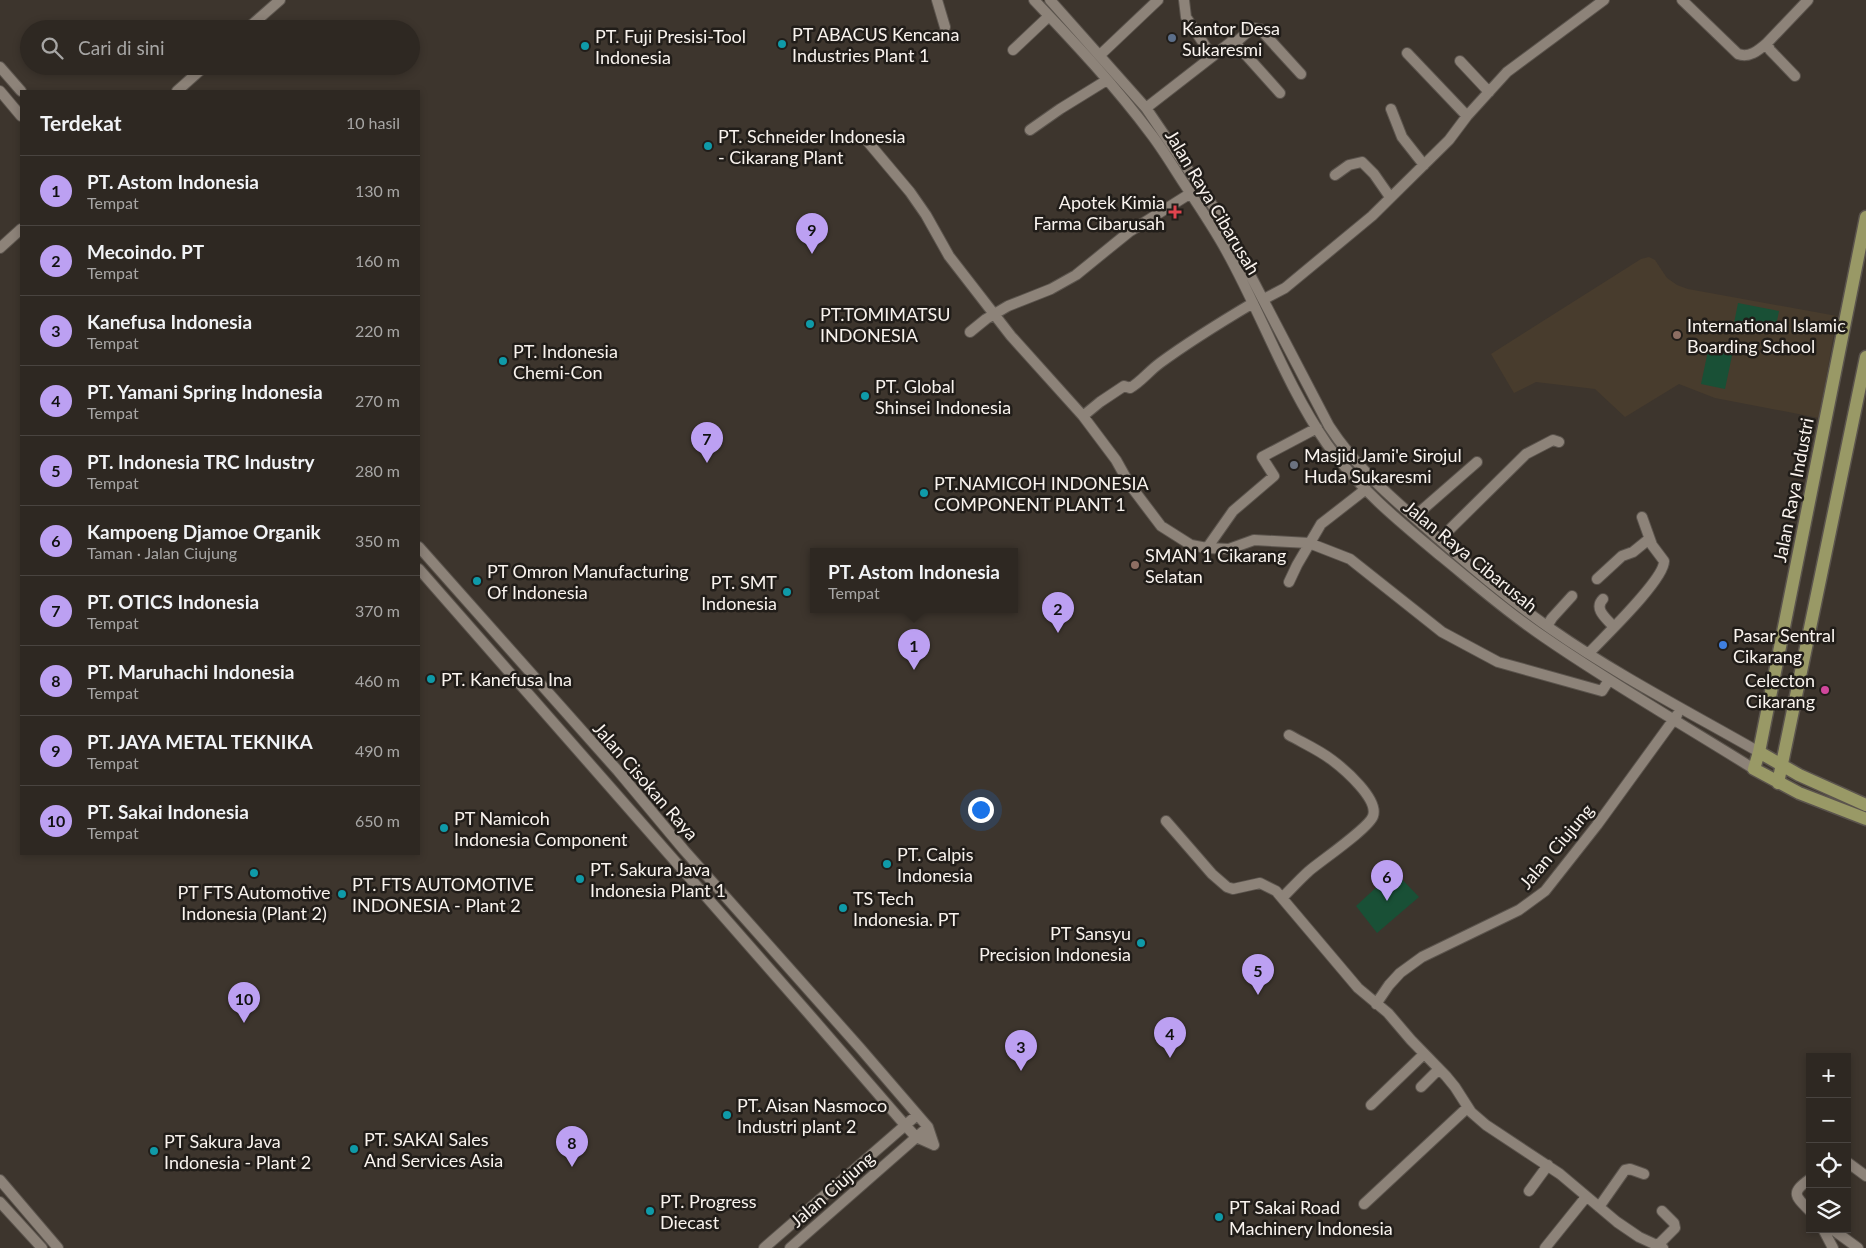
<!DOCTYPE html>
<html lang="id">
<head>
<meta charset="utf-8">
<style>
  :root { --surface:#2e2822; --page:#3a342f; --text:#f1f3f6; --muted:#a7a6a5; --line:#494440; --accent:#bca0f2 }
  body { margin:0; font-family:Lato,sans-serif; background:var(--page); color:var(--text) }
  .controls { position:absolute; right:15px; bottom:15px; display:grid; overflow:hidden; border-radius:0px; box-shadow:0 2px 8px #0003 }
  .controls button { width:45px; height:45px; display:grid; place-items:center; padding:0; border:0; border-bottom:1px solid var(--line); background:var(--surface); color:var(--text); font:25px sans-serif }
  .you { position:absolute; left:980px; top:809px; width:18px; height:18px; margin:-12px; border:4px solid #fff; border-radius:50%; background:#1a73e8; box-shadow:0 0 0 8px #1a73e833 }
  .badge { display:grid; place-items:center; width:32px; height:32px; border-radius:50%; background:var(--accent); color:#111; font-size:16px; font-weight:700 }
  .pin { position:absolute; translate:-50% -41px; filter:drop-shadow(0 1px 2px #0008) }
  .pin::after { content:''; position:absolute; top:26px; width:18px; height:15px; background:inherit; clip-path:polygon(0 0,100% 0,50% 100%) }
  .popup { position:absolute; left:810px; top:548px; width:208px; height:65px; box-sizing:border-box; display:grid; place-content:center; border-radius:0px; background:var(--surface); filter:drop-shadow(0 1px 4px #0005); font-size:16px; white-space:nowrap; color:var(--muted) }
  .popup b { font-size:19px; color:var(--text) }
  .popup::after { content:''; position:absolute; left:50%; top:100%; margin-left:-10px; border:10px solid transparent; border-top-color:var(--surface) }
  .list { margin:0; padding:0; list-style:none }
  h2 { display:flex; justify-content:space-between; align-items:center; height:65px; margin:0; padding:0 20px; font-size:21px }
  h2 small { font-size:16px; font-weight:400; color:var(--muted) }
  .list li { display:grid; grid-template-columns:32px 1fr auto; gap:15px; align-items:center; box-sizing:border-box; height:70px; padding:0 20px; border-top:1px solid var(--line) }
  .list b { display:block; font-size:19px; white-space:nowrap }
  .list p { margin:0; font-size:16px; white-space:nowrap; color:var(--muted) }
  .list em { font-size:16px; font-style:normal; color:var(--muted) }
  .icon { flex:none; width:28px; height:28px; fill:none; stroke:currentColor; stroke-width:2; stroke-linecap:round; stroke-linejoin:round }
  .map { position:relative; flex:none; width:1866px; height:1248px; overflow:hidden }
  .search { position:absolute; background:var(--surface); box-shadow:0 2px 8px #0003; left:20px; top:20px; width:400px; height:55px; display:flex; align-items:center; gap:12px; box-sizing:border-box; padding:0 18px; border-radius:28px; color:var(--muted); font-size:19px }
  .panel { position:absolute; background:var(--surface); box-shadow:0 2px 8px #0003; left:20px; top:90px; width:400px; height:765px; border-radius:0px }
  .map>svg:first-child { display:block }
</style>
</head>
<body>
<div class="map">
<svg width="1866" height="1248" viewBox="0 0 1866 1248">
  <rect width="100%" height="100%" fill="#3d352d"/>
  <path fill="#483c2d" d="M1649,257L1655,260L1667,278L1677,285L1688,289L1837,316L1819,418L1715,398L1679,384L1625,417L1595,389L1536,382L1514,393L1491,354L1641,259Z"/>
  <path fill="#195036" d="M1738,303L1779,311L1775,331L1734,323Z
    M1709,346L1733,351L1725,389L1701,384Z
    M1394,871L1419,897L1377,933L1356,906Z"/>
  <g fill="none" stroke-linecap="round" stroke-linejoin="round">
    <defs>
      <path id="minor" d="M937,0L945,27
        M1034,0C1075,43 1116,87 1151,134C1164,151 1175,170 1187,188C1201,209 1215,230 1227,252C1262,315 1286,385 1327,444C1358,488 1401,523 1442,557C1475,584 1508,613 1544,637C1612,684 1684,725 1754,769
        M1050,0L1146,108L1217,212L1232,240L1329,426C1358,471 1399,504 1439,539C1475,570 1512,602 1551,629C1617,675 1689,712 1759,752
        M1184,0L1186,17L1212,56
        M1682,0L1738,54C1749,58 1758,51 1767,43
        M247,29L280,0
        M1235,43L1252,28L1260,29L1301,74
        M1013,50L1049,16
        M1407,53L1467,116
        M1100,55L1158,0
        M1460,61L1489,92
        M0,67L21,91
        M1795,76L1770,50L1767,43L1808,0
        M0,91L21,116
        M177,91L205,66
        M1146,108L1231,42L1237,45L1280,93
        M1391,109L1402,137L1424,165
        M1030,130L1060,109L1107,80
        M868,142L910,192L926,215L949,256L1011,336L1083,416L1116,460L1130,485L1161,526L1191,545L1207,548L1229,549L1254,540L1309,543L1350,559L1442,632L1498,662L1602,691L1609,680
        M1335,175L1349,165L1362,162L1374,174L1390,197
        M0,248L21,229
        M1264,299L1285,288L1372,216L1449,140L1467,116L1507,72L1604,0
        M970,332L986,319L1008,306L1051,289L1076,275L1129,232L1191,193
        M1083,416L1100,402L1124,386L1130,388C1141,382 1150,370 1160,363C1190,341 1221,322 1253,303
        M1414,517L1477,462
        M1440,539L1526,454L1553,440L1559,442
        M419,547L618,771L684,850L860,1048L928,1127L934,1145
        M1207,548L1233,511L1274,476L1262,457L1317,428
        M419,569L809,1014L905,1125L916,1137L934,1145
        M1597,579L1622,556L1633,552L1649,539
        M1289,582L1297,565L1321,524L1366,489
        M1603,599C1593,609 1607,619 1614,627
        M1547,626L1552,618L1572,596
        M1589,653C1603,638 1665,579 1664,561L1652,545L1642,517
        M1166,821L1212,874L1227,887L1233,889L1260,883L1276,891L1358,988L1388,1013L1411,1040L1446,1076L1455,1087L1471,1112L1486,1125L1560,1174L1617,1222L1639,1237L1663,1248
        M1282,898C1291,889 1300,879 1309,871C1322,860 1369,828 1373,816C1379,799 1344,769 1332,760C1319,750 1303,743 1289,735
        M1376,1004L1389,985L1400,973L1422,957L1519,910L1545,891L1597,825L1677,715
        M1421,1087L1439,1069
        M1371,1105L1424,1054
        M1847,1162L1866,1176
        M1810,1179C1790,1193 1795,1196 1810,1211
        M0,1180L58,1248
        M1529,1191L1548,1165
        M0,1202L42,1248
        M1364,1204L1467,1108
        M1599,1207L1625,1170L1630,1169L1644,1174
        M1823,1229L1833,1248
        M1832,1229L1858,1248
        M1657,1246L1675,1228L1674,1223L1662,1211
        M764,1248L917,1115
        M790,1248L928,1127
        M1545,1248L1586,1197"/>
      <path id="major" d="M1866,217L1759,752L1754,769L1799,793L1866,819
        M1759,752L1799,775L1866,805
        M1778,783L1866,357"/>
    </defs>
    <use href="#minor" stroke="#5b544d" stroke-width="12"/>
    <use href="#major" stroke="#5b544d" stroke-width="15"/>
    <use href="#minor" stroke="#8d8379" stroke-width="10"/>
    <use href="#major" stroke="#996" stroke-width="12"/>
  </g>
  <circle fill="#5c6f8a" stroke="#211d19" stroke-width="2" cx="1172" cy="38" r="5"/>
  <g fill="#0f9aa8" stroke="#211d19" stroke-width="2">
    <circle cx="782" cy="44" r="5"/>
    <circle cx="585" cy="46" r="5"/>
    <circle cx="708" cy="146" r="5"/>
    <circle cx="810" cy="324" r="5"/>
    <circle cx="503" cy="361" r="5"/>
    <circle cx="865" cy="396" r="5"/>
    <circle cx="924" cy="493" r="5"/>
    <circle cx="477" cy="581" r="5"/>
    <circle cx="787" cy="592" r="5"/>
    <circle cx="431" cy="679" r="5"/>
    <circle cx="444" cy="828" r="5"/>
    <circle cx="887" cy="864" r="5"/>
    <circle cx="254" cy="873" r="5"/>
    <circle cx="580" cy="879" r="5"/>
    <circle cx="342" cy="894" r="5"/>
    <circle cx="843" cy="908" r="5"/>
    <circle cx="1141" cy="943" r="5"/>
    <circle cx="727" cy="1115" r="5"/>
    <circle cx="354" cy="1149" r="5"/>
    <circle cx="154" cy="1151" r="5"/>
    <circle cx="650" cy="1211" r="5"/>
    <circle cx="1219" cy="1217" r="5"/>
  </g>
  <path fill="#e0444e" stroke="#211d19" stroke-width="2" d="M1172.5 204.5h5v5h5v5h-5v5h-5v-5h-5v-5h5z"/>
  <g fill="#8d6e63" stroke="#211d19" stroke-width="2">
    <circle cx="1677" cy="335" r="5"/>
    <circle cx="1135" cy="565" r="5"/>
  </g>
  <circle fill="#6b7280" stroke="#211d19" stroke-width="2" cx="1294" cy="465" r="5"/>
  <circle fill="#3f7fe0" stroke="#211d19" stroke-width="2" cx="1723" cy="645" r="5"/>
  <circle fill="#d1479c" stroke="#211d19" stroke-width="2" cx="1825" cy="690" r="5"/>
  <g text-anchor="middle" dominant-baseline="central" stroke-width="5" stroke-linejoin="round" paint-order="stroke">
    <g font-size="18" fill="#f9f3ee" stroke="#211d19" text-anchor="start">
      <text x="1182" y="28">Kantor Desa<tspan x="1182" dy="21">Sukaresmi</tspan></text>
      <text x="792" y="34">PT ABACUS Kencana<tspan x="792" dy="21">Industries Plant 1</tspan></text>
      <text x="595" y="36">PT. Fuji Presisi-Tool<tspan x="595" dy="21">Indonesia</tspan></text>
      <text x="718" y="136">PT. Schneider Indonesia<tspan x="718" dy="21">- Cikarang Plant</tspan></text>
      <text x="1165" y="202" text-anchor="end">Apotek Kimia<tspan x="1165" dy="21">Farma Cibarusah</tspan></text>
      <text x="820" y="314">PT.TOMIMATSU<tspan x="820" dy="21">INDONESIA</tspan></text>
      <text x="1687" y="325">International Islamic<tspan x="1687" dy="21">Boarding School</tspan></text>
      <text x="513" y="351">PT. Indonesia<tspan x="513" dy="21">Chemi-Con</tspan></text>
      <text x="875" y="386">PT. Global<tspan x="875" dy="21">Shinsei Indonesia</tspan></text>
      <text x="1304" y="455">Masjid Jami'e Sirojul<tspan x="1304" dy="21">Huda Sukaresmi</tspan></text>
      <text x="934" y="483">PT.NAMICOH INDONESIA<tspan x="934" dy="21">COMPONENT PLANT 1</tspan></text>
      <text x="1145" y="555">SMAN 1 Cikarang<tspan x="1145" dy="21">Selatan</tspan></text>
      <text x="487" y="571">PT Omron Manufacturing<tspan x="487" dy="21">Of Indonesia</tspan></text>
      <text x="777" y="582" text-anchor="end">PT. SMT<tspan x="777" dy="21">Indonesia</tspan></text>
      <text x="1733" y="635">Pasar Sentral<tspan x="1733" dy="21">Cikarang</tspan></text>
      <text x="441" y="679">PT. Kanefusa Ina</text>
      <text x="1815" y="680" text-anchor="end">Celecton<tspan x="1815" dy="21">Cikarang</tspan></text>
      <text x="454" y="818">PT Namicoh<tspan x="454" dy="21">Indonesia Component</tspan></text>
      <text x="897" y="854">PT. Calpis<tspan x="897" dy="21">Indonesia</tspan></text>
      <text x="590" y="869">PT. Sakura Java<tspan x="590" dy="21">Indonesia Plant 1</tspan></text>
      <text x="352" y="884">PT. FTS AUTOMOTIVE<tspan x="352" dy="21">INDONESIA - Plant 2</tspan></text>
      <text x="254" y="892" text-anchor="middle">PT FTS Automotive<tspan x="254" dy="21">Indonesia (Plant 2)</tspan></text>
      <text x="853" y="898">TS Tech<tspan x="853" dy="21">Indonesia. PT</tspan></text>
      <text x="1131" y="933" text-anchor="end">PT Sansyu<tspan x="1131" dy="21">Precision Indonesia</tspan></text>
      <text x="737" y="1105">PT. Aisan Nasmoco<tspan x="737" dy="21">Industri plant 2</tspan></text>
      <text x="364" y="1139">PT. SAKAI Sales<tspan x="364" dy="21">And Services Asia</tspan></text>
      <text x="164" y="1141">PT Sakura Java<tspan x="164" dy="21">Indonesia - Plant 2</tspan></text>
      <text x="660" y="1201">PT. Progress<tspan x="660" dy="21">Diecast</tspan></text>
      <text x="1229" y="1207">PT Sakai Road<tspan x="1229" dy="21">Machinery Indonesia</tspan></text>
    </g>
    <g font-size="18" fill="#f9f3ee" stroke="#211d19">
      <text transform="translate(1213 202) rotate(59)">Jalan Raya Cibarusah</text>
      <text transform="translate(1793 490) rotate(-79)">Jalan Raya Industri</text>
      <text transform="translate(1471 556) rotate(39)">Jalan Raya Cibarusah</text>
      <text transform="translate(646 781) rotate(49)">Jalan Cisokan Raya</text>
      <text transform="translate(1556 846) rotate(-50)">Jalan Ciujung</text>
      <text transform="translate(832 1189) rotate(-41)">Jalan Ciujung</text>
    </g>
  </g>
</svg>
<div class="controls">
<button>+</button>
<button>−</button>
<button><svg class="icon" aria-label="locate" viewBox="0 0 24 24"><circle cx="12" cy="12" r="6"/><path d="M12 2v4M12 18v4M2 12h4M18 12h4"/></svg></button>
<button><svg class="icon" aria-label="layers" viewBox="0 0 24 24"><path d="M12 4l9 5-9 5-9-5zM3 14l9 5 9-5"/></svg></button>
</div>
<div class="you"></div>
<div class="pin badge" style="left:914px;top:670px">1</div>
<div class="popup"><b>PT. Astom Indonesia</b>Tempat</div>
<div class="pin badge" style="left:1058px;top:633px">2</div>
<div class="pin badge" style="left:1021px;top:1071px">3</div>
<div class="pin badge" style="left:1170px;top:1058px">4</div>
<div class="pin badge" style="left:1258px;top:995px">5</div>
<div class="pin badge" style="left:1387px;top:901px">6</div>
<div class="pin badge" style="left:707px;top:463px">7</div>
<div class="pin badge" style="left:572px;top:1167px">8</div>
<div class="pin badge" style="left:812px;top:254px">9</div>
<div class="pin badge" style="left:244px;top:1023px">10</div>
<div class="search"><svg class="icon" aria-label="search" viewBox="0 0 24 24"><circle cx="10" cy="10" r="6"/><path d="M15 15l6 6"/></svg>Cari di sini</div>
<section class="panel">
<h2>Terdekat<small>10 hasil</small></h2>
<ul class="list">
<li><span class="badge">1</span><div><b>PT. Astom Indonesia</b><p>Tempat</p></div><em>130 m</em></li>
<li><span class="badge">2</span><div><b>Mecoindo. PT</b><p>Tempat</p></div><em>160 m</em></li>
<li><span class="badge">3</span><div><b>Kanefusa Indonesia</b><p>Tempat</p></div><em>220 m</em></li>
<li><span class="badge">4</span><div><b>PT. Yamani Spring Indonesia</b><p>Tempat</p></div><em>270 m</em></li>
<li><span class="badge">5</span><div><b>PT. Indonesia TRC Industry</b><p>Tempat</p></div><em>280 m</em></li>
<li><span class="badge">6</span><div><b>Kampoeng Djamoe Organik</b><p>Taman · Jalan Ciujung</p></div><em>350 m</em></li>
<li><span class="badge">7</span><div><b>PT. OTICS Indonesia</b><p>Tempat</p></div><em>370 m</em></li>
<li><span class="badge">8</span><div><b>PT. Maruhachi Indonesia</b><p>Tempat</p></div><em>460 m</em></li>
<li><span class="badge">9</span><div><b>PT. JAYA METAL TEKNIKA</b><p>Tempat</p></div><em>490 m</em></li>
<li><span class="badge">10</span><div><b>PT. Sakai Indonesia</b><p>Tempat</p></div><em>650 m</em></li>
</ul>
</section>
</div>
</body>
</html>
